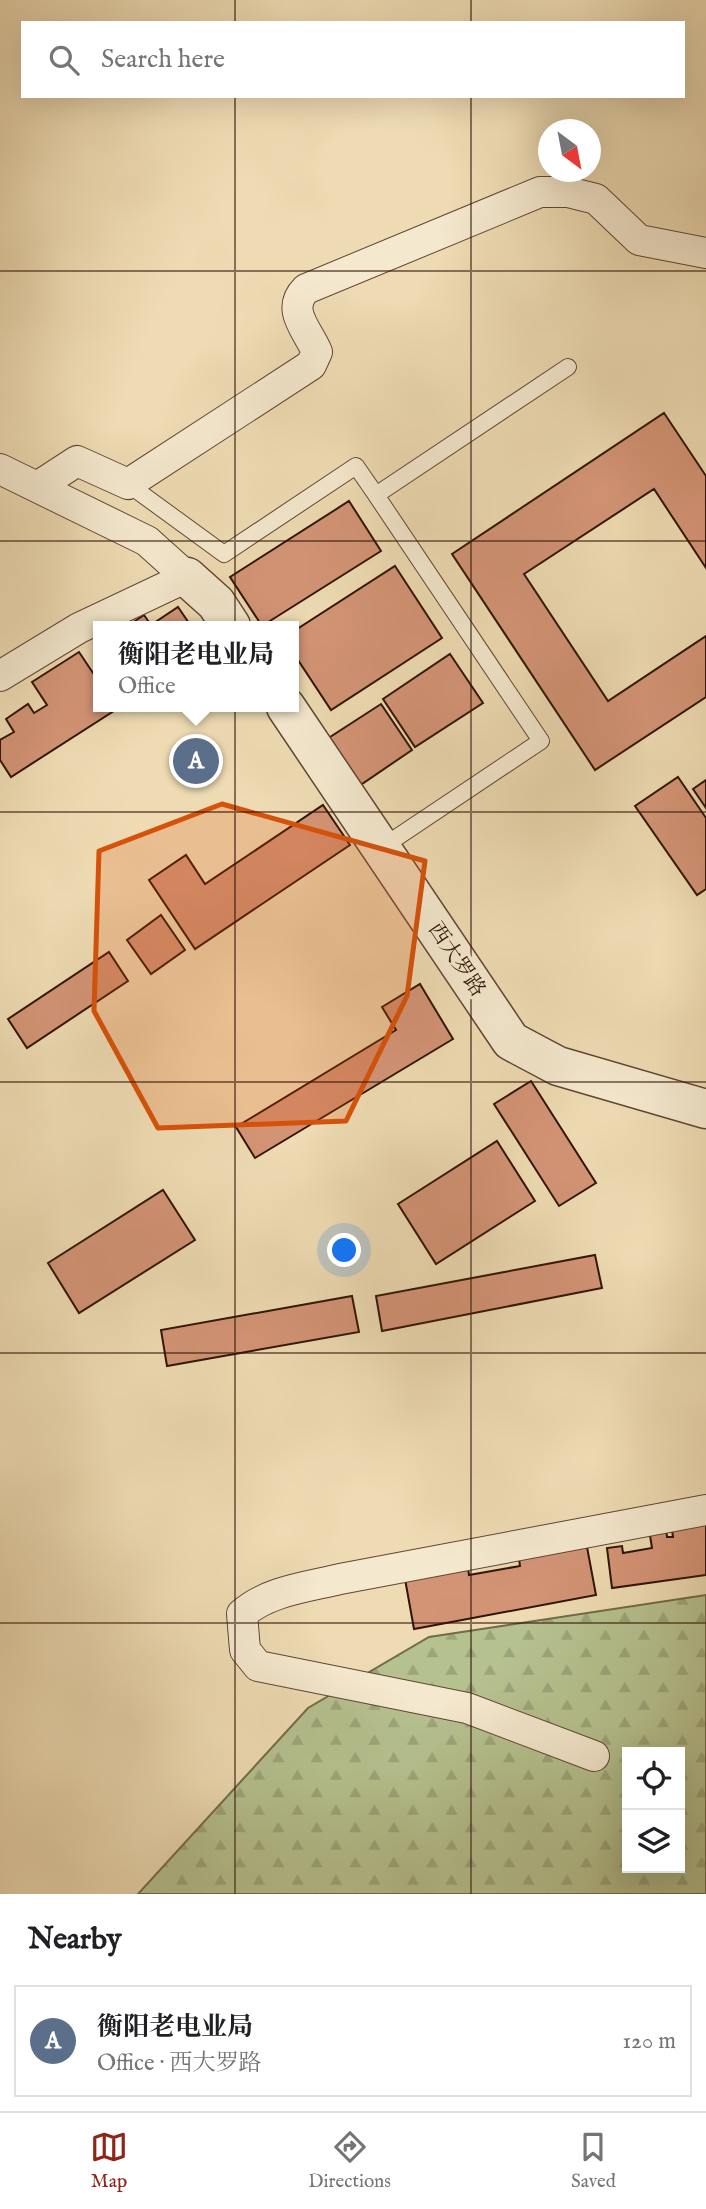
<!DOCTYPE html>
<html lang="en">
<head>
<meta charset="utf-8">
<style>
  :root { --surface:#fff; --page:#f6f6f6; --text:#202124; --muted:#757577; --line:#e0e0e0; --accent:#8f2418 }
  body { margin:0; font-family:"IM FELL English","Noto Serif SC",serif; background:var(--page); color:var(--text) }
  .controls { position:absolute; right:21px; bottom:21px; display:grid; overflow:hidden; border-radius:0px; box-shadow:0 7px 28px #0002 }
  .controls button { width:63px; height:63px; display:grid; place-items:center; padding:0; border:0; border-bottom:2px solid var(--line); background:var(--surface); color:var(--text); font:35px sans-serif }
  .compass { position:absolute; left:538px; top:119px; width:63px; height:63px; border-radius:50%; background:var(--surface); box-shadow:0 7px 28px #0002; rotate:148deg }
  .you { position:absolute; left:345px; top:1251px; width:24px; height:24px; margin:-18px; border:5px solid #fff; border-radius:50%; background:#1a73e8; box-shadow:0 0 0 10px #1a73e833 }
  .badge { display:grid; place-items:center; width:46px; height:46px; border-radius:50%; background:var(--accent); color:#fff; font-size:23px; font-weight:700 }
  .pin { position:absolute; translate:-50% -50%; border:4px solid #fff; box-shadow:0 2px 7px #0006 }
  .popup { position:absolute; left:93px; top:621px; width:206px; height:91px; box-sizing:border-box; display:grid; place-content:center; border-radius:0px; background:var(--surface); filter:drop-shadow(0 2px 5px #0005); font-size:23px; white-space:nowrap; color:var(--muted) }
  .popup b { font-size:26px; color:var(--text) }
  .popup::after { content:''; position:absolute; left:50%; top:100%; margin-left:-14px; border:14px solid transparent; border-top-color:var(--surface) }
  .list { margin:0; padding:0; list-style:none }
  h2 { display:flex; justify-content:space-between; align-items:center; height:91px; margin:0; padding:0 28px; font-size:30px }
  h2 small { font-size:23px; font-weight:400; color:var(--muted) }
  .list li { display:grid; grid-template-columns:46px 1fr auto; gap:21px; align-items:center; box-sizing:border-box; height:112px; margin:0 14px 14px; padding:0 14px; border:2px solid var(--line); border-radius:0px }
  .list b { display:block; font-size:26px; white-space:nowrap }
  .list p { margin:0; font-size:23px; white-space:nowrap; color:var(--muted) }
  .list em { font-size:23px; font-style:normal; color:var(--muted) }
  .icon { flex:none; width:38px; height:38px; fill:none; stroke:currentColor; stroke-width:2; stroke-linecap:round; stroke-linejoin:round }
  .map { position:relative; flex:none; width:706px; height:1894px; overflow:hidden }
  .search { position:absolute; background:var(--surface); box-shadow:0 7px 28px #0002; left:21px; right:21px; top:21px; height:77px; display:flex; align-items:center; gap:18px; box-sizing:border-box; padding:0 24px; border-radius:0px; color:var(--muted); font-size:26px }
  .sheet { height:217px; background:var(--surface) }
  nav { display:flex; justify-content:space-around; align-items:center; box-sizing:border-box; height:98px; border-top:2px solid var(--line); background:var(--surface); font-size:19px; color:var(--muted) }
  nav a { display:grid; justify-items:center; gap:4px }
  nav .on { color:var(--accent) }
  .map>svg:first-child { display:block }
</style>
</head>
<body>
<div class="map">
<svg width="706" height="1894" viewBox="0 0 706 1894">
  <defs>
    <pattern id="forest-firs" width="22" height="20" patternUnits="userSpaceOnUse" patternTransform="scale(1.75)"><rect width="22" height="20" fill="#b5c18f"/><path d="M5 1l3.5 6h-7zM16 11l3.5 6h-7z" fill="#9ca57a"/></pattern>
  </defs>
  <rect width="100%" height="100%" fill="#eedbb3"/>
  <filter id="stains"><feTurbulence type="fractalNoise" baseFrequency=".00286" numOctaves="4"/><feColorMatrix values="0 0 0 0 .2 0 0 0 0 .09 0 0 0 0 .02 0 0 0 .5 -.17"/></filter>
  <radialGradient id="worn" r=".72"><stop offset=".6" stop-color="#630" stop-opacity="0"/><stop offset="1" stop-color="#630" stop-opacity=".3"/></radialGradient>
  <path fill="url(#forest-firs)" stroke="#736a4a" stroke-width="2" fill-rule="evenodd" d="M706,1595V1894H138L308,1708L429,1637ZM627,1752H680V1868H627Z"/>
  <path fill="#d39476" stroke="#311406" stroke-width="2" d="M664,413L706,476V568L654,489L524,574L608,701L706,636V697L595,770L452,554Z
    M349,501L381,551L262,626L230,577Z
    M395,566L442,638L331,710L294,654V631Z
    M178,607L191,626L129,625L144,615L151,625Z
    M79,652L93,673L98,670V707H120L11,777L0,760V740L14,732L6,719L28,704L34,713L47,705L32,682Z
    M450,654L483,703L415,747L383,699Z
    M381,704L412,750L359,786L327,739Z
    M678,777L706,818V889L697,895L635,806Z
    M706,780V808L693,789Z
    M323,805L350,845L195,949L149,880L186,855L205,884Z
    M161,915L185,950L151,974L127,940Z
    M109,952L128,981L27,1048L8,1019Z
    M420,984L453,1039L255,1158L236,1127L396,1030L382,1007Z
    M531,1081L596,1183L559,1206L494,1104Z
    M497,1141L535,1201L436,1264L398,1204Z
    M163,1190L195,1240L79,1313L48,1263Z
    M595,1255L602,1288L382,1331L376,1296Z
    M352,1296L359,1332L167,1366L161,1330Z
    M706,1517V1575L612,1588L607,1548L622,1546L623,1553L652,1548L649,1529L666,1527L667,1537H673L671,1523Z
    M587,1547L596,1595L414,1629L405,1579L468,1568L469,1575L520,1566L519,1559Z"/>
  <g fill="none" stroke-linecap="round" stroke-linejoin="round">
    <defs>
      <path id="service" d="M128,484L224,554L356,466L376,495
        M381,848L541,741L376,495L568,367"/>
      <path id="minor" d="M0,469L147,541L187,577L79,628L0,676
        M37,487L77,461L128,484L311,365L317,352C308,330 285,310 306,289L540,192H568L596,199L639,240L706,253
        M594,1756L467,1708L258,1666L245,1650L242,1614C268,1591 307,1587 340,1579L706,1510"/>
      <path id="tertiary" d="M187,577L216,603L231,626
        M286,707L511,1041L558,1066L706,1109"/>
    </defs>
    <use href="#service" stroke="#604631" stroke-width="18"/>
    <use href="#minor" stroke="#604631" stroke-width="32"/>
    <use href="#tertiary" stroke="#604631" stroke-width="41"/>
    <use href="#service" stroke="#f4e8ce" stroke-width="16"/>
    <use href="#minor" stroke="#f4e8ce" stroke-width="30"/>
    <use href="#tertiary" stroke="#f4e8ce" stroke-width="38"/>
  </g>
  <path fill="#d6520b" fill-opacity="0.2" stroke="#d6520b" stroke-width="5" stroke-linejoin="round" d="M222,804L425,861L407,996L346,1121L158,1128L94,1011L99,851Z"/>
  <path fill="none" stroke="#311406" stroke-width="2" stroke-opacity="0.55" d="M235,0V23M471,0V23M235,96V1894M471,96V1894M0,271H706M0,541H706M0,812H706M0,1082H706M0,1353H706M0,1623H706"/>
  <g text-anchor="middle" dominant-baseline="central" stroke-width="7" stroke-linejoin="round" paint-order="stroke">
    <g font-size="21" fill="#311406" stroke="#f4e8ce">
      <text transform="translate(456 960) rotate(56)">西大罗路</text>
    </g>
  </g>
  <rect width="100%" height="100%" filter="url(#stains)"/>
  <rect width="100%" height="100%" fill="url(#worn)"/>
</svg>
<div class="controls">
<button><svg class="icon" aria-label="locate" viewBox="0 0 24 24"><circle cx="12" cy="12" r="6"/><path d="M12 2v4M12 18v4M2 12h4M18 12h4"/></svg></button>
<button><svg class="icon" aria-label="layers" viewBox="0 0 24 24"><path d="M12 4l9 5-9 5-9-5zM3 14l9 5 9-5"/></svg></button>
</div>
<svg class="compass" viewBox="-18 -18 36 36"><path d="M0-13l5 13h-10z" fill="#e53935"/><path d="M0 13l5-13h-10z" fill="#757577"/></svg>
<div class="you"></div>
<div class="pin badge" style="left:196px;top:761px;background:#5c6f8a">A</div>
<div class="popup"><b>衡阳老电业局</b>Office</div>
<div class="search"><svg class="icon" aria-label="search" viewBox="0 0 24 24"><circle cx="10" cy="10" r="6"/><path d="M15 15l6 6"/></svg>Search here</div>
</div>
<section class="sheet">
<h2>Nearby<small></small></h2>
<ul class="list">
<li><span class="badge" style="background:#5c6f8a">A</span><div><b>衡阳老电业局</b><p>Office · 西大罗路</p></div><em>120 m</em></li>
</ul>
</section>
<nav>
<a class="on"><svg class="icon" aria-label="map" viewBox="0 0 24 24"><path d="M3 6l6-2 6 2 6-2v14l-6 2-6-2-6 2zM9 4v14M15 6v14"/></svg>Map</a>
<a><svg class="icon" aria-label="directions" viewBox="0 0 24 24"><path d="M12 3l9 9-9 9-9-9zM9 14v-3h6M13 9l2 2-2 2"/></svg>Directions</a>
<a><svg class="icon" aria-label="saved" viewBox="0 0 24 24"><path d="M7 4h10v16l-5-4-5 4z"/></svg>Saved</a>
</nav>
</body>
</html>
